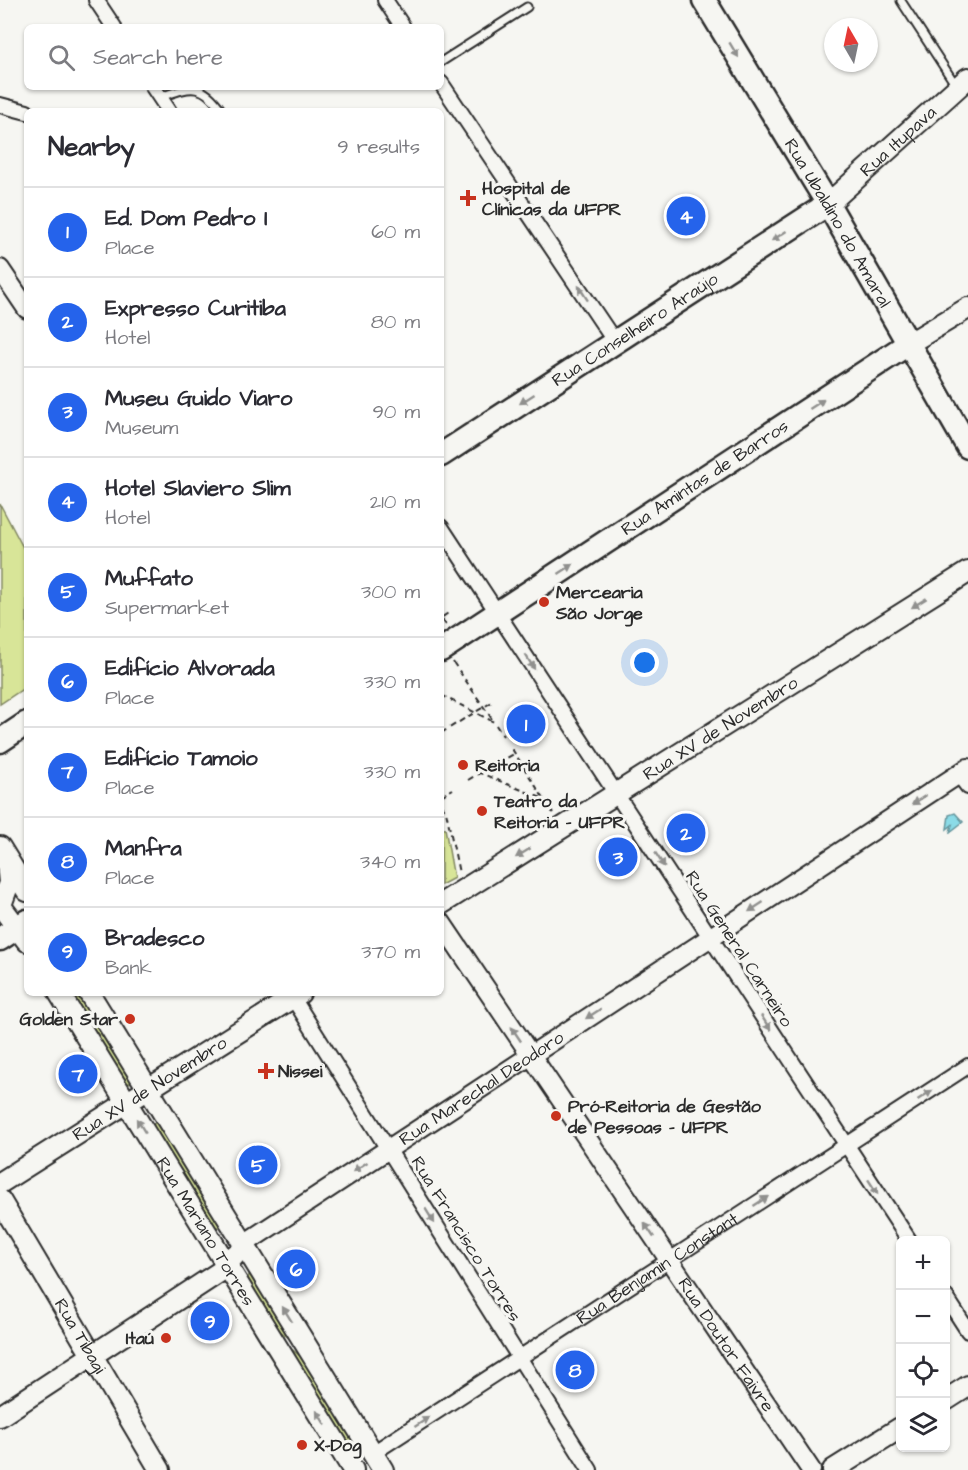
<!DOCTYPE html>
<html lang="en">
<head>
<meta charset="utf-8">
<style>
  :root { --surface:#fff; --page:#f7f7f7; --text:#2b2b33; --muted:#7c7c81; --line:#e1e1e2; --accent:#2563eb }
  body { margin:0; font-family:"Architects Daughter",sans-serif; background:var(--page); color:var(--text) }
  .controls { position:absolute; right:18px; bottom:18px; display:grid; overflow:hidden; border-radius:9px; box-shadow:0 2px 4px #0004 }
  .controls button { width:54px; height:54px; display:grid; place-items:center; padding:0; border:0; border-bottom:2px solid var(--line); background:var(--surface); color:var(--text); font:30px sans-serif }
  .compass { position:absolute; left:824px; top:18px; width:54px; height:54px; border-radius:50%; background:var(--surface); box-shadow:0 2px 4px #0004; rotate:351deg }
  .you { position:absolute; left:645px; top:663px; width:21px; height:21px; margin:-15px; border:4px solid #fff; border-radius:50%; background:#1a73e8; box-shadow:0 0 0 9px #1a73e833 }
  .badge { display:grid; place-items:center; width:39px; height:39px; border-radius:50%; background:var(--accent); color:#fff; font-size:20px; font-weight:700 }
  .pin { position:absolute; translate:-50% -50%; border:3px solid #fff; box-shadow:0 2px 6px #0006 }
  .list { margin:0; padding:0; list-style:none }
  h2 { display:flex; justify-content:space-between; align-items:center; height:78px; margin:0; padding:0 24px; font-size:26px }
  h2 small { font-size:20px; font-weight:400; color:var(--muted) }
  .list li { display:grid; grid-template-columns:39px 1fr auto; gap:18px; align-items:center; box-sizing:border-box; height:90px; padding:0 24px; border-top:2px solid var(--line) }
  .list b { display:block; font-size:22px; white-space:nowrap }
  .list p { margin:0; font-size:20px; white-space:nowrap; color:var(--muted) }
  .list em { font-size:20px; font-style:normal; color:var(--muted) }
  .icon { flex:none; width:33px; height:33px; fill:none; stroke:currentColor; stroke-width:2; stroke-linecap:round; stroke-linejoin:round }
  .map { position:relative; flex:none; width:968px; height:1470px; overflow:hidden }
  .search { position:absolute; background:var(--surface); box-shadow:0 2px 4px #0004; left:24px; top:24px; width:420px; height:66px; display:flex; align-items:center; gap:15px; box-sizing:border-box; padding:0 21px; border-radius:9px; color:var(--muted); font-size:22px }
  .panel { position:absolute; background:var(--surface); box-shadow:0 2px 4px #0004; left:24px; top:108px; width:420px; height:888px; border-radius:9px }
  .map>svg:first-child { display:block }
</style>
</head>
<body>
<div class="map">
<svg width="968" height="1470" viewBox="0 0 968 1470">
  <rect width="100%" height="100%" fill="#f6f6f2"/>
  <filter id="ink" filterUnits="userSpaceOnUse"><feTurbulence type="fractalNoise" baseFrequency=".0167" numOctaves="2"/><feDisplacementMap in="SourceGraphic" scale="12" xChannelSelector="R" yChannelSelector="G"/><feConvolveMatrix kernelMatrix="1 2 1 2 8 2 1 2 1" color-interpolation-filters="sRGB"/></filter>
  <g filter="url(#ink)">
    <path fill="#d8e598" stroke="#828862" stroke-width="1.5" d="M0,504L27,555V686L0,704Z
      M445,828L454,878L441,885V830Z
      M78,993H91L142,1075L123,1087L75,1008Z
      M166,1117L227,1222L209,1232L148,1127Z
      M253,1267L306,1352L263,1317L244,1286Z
      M271,1332L317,1370L358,1441L342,1450Z"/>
    <path fill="#8bdbe7" stroke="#65959c" stroke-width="1.5" d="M955,813L963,822L950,832L952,825L947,829L949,815Z"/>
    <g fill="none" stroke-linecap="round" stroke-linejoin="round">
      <defs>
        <path id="service" d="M901,1L957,87
          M441,62L527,7
          M160,97C190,87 202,81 222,111"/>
        <g id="minor">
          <path d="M96,0L114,27"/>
          <path d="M385,0L403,27"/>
          <path d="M441,83L615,342"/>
          <path d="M153,87L169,111"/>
          <path d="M0,105L27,112"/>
          <path d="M441,527L909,1240"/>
          <path d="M958,774L968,787"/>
          <path d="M293,998L590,1470"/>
          <path d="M946,1297L968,1331"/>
          <path id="s1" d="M373,1453L968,1066"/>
        </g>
        <g id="tertiary">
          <path d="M0,269L27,309"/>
          <path id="s2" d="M441,922L811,1470"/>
          <path id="s3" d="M244,1244L968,768"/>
        </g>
        <g id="secondary">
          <path id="s4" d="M828,204L968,78"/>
          <path d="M908,344L968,308"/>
          <path d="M0,847L27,891"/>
          <path id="s5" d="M441,904L968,572"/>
          <path d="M0,905L27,941"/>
          <path d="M1,905L9,883L7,862"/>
          <path id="s6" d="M59,993L353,1470"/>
          <path d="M89,993L383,1470"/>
          <path id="s7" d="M0,1183L300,993"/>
          <path id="s8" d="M0,1200L160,1470"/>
          <path d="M946,1400L968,1386"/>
          <path d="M0,1416L221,1271L235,1255"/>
          <path d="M833,1470L900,1428"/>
        </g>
        <g id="primary">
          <path id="s9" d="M704,0L828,204L968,447"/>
          <path id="s10" d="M441,455L828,204"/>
          <path id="s11" d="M441,650L908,344"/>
          <path d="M0,741L27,723"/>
          <path d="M0,939L27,921"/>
        </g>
      </defs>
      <use href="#service" stroke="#2b2b2b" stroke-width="11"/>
      <use href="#minor" stroke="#2b2b2b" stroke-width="18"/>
      <use href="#tertiary" stroke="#2b2b2b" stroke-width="22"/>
      <use href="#secondary" stroke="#2b2b2b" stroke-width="24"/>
      <use href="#primary" stroke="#2b2b2b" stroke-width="27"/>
      <path stroke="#2b2b2b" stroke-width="2" stroke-dasharray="6 4.5" stroke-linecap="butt" d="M441,573L442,575
        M446,625L441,618L451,611
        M453,662L494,722
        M441,695L494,722L503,736
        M441,733L492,702
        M512,749L553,813
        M480,773L514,754
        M468,780L480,773L544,799
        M441,796L453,789
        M441,804L446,811L459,873"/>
      <use href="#service" stroke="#f6f6f2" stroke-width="7"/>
      <use href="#minor" stroke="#f6f6f2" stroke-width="14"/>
      <use href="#tertiary" stroke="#f6f6f2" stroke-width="18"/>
      <use href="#secondary" stroke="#f6f6f2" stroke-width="20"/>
      <use href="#primary" stroke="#f6f6f2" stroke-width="22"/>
    </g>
    <defs><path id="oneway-solid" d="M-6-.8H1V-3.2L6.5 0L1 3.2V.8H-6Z" transform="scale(1.5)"/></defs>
    <g fill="#90908e">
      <use href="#oneway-solid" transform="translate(734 50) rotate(59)"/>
      <use href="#oneway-solid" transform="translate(779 236) rotate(147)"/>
      <use href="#oneway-solid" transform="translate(583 293) rotate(-123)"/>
      <use href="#oneway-solid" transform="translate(527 399) rotate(147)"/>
      <use href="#oneway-solid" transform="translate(817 404) rotate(-33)"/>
      <use href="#oneway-solid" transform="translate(566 569) rotate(-33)"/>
      <use href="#oneway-solid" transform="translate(919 603) rotate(148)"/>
      <use href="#oneway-solid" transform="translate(530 662) rotate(58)"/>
      <use href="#oneway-solid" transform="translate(919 800) rotate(147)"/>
      <use href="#oneway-solid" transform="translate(523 853) rotate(148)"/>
      <use href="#oneway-solid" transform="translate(660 860) rotate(57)"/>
      <use href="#oneway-solid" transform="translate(756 907) rotate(147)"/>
      <use href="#oneway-solid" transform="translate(593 1014) rotate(147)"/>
      <use href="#oneway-solid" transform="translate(766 1023) rotate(57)"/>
      <use href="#oneway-solid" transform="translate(516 1034) rotate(-124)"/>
      <use href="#oneway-solid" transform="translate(925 1095) rotate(-33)"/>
      <use href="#oneway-solid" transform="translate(141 1126) rotate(-122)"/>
      <use href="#oneway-solid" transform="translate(360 1167) rotate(147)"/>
      <use href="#oneway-solid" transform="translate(873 1187) rotate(57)"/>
      <use href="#oneway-solid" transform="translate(761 1201) rotate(-33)"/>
      <use href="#oneway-solid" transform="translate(430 1216) rotate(58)"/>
      <use href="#oneway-solid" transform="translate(649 1230) rotate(-124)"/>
      <use href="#oneway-solid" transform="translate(287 1314) rotate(-122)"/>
      <use href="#oneway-solid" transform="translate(321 1418) rotate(-122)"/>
      <use href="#oneway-solid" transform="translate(422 1422) rotate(-33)"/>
    </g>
  </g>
  <g fill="#c8321e" stroke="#f6f6f2" stroke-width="2">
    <path d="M465 189h6v6h6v6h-6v6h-6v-6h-6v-6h6z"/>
    <circle cx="544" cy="602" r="6"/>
    <circle cx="463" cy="765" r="6"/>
    <circle cx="482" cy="811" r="6"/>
    <circle cx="130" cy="1019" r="6"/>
    <path d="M263 1062h6v6h6v6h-6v6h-6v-6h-6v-6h6z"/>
    <circle cx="556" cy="1116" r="6"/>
    <circle cx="166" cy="1338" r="6"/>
    <circle cx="302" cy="1445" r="6"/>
  </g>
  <g text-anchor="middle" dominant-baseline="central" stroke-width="6" stroke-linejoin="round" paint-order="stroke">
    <g font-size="18" fill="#2b2b2b" stroke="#f6f6f2">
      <text stroke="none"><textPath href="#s4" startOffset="94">Rua Itupava</textPath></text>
      <text stroke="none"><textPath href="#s9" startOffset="260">Rua Ubaldino do Amaral</textPath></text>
      <text stroke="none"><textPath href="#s10" startOffset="231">Rua Conselheiro Araújo</textPath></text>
      <text stroke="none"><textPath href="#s11" startOffset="315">Rua Amintas de Barros</textPath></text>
      <text stroke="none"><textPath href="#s5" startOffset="330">Rua XV de Novembro</textPath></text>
      <text transform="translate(739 949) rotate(57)">Rua General Carneiro</text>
      <text stroke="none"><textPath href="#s7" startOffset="177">Rua XV de Novembro</textPath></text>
      <text stroke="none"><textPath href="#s3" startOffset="284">Rua Marechal Deodoro</textPath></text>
      <text stroke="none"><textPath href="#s6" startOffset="280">Rua Mariano Torres</textPath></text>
      <text transform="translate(466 1239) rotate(58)">Rua Francisco Torres</text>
      <text stroke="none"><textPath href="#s1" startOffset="339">Rua Benjamin Constant</textPath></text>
      <text stroke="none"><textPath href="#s8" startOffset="158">Rua Tibagi</textPath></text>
      <text stroke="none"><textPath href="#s2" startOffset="510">Rua Doutor Faivre</textPath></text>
    </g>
    <g font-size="18" font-weight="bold" fill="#2b2b2b" stroke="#f6f6f2" text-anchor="start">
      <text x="482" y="188">Hospital de<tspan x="482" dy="21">Clínicas da UFPR</tspan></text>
      <text x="556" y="592">Mercearia<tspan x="556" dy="21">São Jorge</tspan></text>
      <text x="475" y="765">Reitoria</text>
      <text x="494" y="801">Teatro da<tspan x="494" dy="21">Reitoria - UFPR</tspan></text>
      <text x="118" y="1019" text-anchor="end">Golden Star</text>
      <text x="278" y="1071">Nissei</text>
      <text x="568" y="1106">Pró-Reitoria de Gestão<tspan x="568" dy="21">de Pessoas - UFPR</tspan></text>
      <text x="154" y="1338" text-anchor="end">Itaú</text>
      <text x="314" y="1445">X-Dog</text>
    </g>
  </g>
</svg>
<div class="controls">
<button>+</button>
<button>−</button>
<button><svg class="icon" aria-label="locate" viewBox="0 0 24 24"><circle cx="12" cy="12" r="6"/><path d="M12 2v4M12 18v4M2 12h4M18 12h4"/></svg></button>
<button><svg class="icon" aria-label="layers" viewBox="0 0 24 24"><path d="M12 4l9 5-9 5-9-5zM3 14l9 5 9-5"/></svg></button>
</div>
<svg class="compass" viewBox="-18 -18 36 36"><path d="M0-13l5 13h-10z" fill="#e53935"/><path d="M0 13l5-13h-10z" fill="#7c7c81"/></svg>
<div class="you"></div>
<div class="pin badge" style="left:526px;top:724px">1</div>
<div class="pin badge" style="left:686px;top:833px">2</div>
<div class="pin badge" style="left:618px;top:857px">3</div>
<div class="pin badge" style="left:686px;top:216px">4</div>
<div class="pin badge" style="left:258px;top:1165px">5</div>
<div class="pin badge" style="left:296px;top:1269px">6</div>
<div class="pin badge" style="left:78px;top:1074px">7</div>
<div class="pin badge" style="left:575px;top:1370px">8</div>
<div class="pin badge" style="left:210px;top:1321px">9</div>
<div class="search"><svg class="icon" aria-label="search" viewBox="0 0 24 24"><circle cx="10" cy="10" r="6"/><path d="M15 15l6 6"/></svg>Search here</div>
<section class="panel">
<h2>Nearby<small>9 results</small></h2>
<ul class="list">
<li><span class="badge">1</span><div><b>Ed. Dom Pedro I</b><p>Place</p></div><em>60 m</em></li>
<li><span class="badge">2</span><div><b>Expresso Curitiba</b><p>Hotel</p></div><em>80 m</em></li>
<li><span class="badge">3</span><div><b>Museu Guido Viaro</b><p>Museum</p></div><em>90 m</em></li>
<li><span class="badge">4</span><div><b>Hotel Slaviero Slim</b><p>Hotel</p></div><em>210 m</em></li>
<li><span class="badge">5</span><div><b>Muffato</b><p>Supermarket</p></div><em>300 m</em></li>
<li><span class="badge">6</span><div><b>Edifício Alvorada</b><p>Place</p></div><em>330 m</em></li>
<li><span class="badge">7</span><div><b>Edifício Tamoio</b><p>Place</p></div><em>330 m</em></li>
<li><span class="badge">8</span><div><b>Manfra</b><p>Place</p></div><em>340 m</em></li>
<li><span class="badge">9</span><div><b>Bradesco</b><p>Bank</p></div><em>370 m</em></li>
</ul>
</section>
</div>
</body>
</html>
